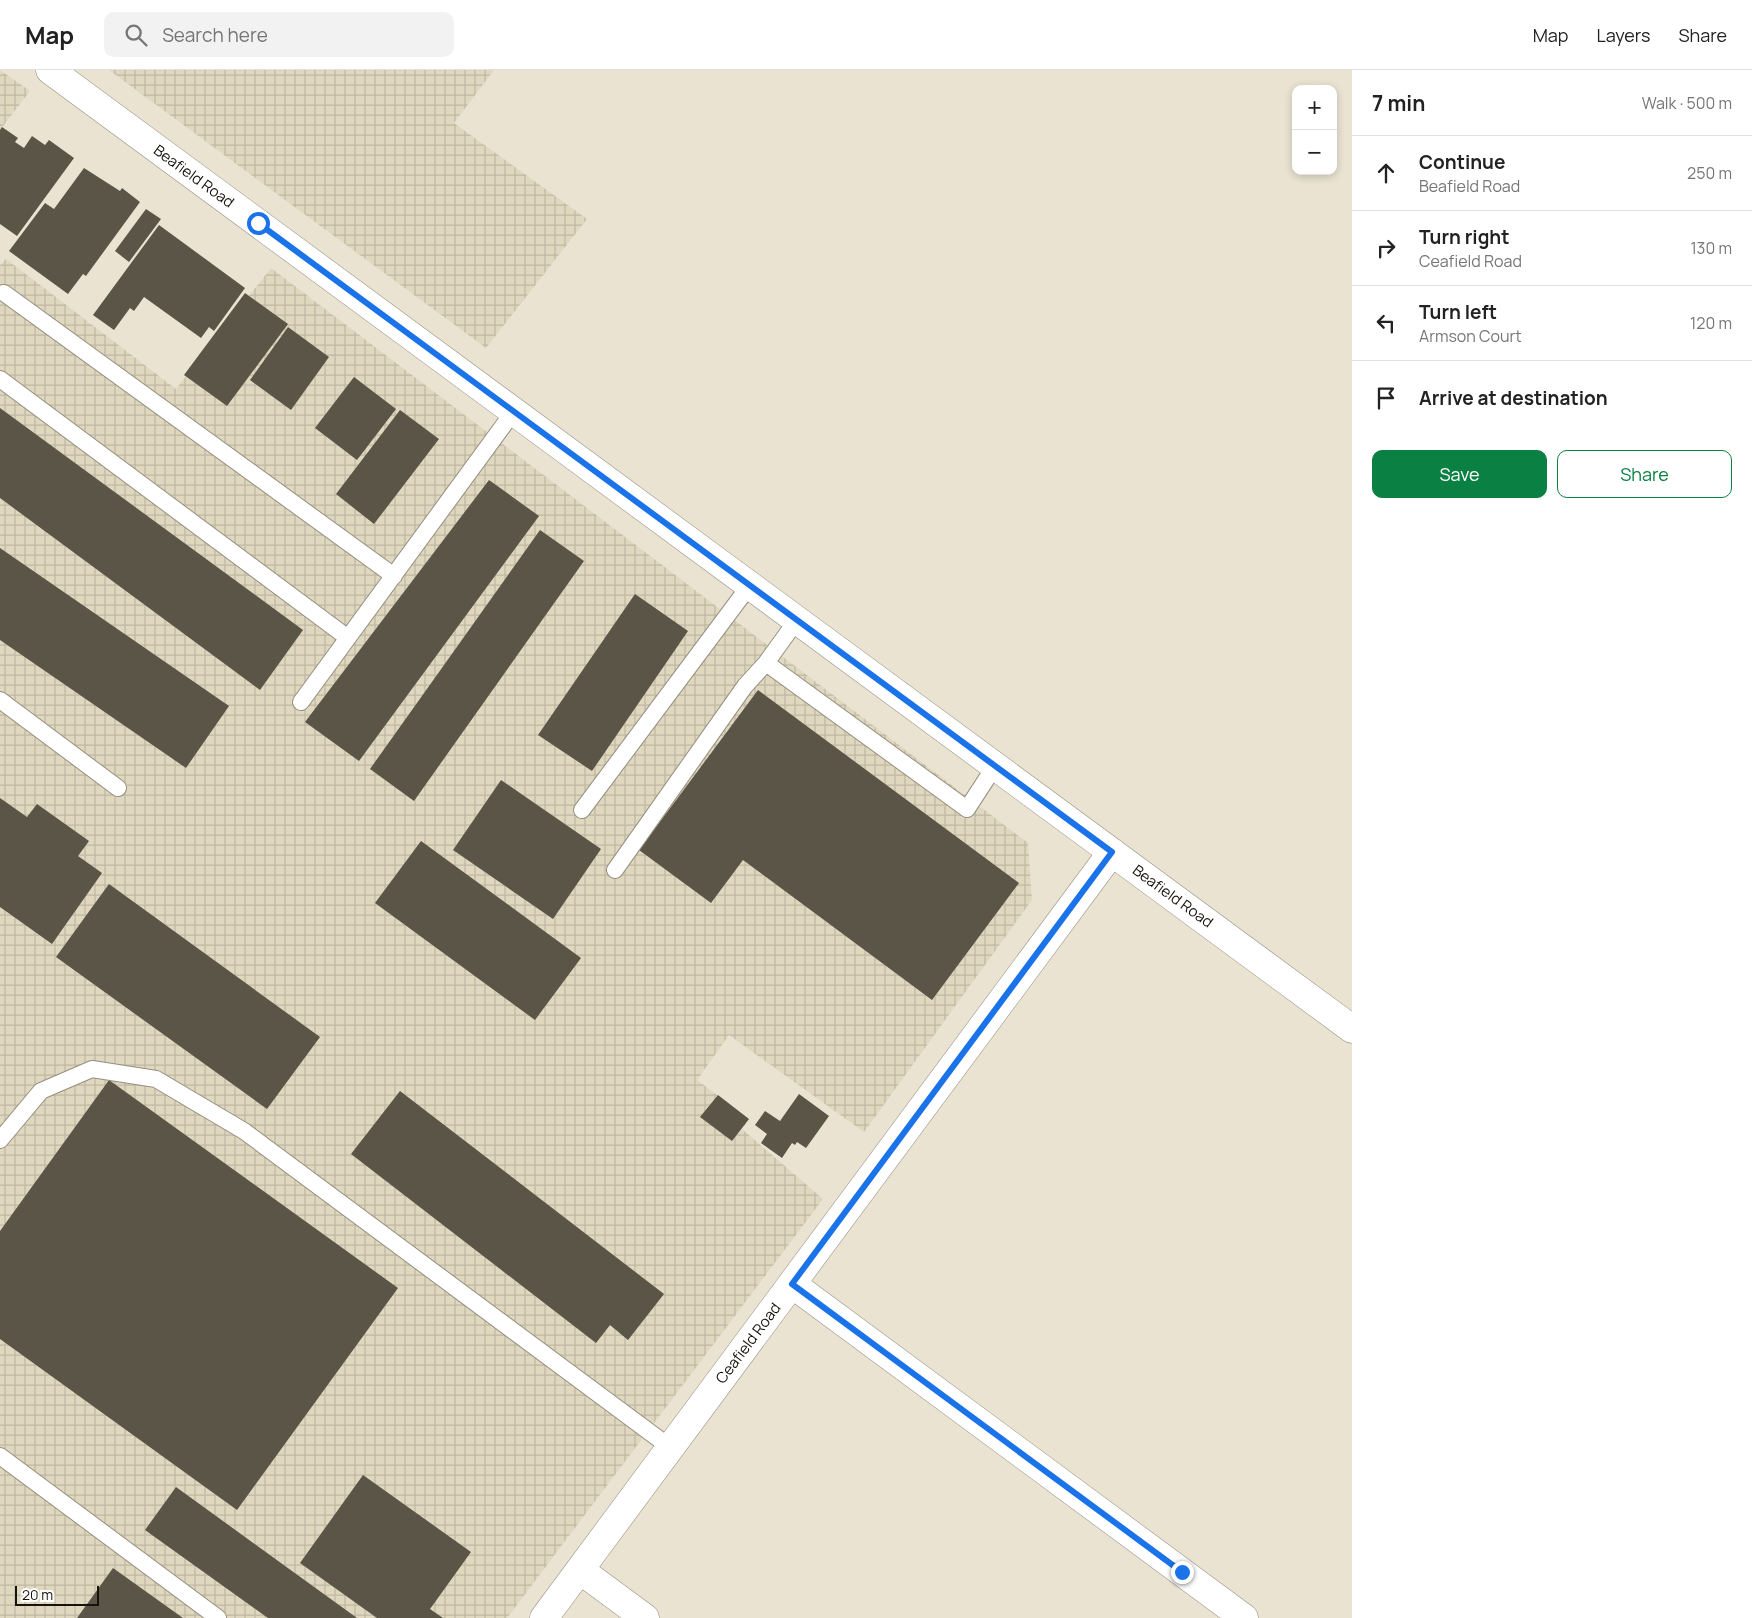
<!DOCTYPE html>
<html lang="en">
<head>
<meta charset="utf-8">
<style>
  :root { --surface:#fff; --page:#f2f2f2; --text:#222; --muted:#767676; --line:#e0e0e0; --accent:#0b8043 }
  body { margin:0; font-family:Manrope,sans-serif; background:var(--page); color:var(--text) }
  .controls { position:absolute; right:15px; top:15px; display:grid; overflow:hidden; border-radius:10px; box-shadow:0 2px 8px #0003 }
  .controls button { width:45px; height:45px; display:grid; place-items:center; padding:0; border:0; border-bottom:1px solid var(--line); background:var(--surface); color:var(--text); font:25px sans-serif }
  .scale { position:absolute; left:15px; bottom:12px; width:84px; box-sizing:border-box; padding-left:5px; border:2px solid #16130d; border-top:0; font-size:14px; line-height:18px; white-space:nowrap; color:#16130d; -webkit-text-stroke:4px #fff; paint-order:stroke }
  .stop { position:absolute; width:15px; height:15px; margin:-11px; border:4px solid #1a73e8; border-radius:50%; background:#fff }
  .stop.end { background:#1a73e8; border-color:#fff; box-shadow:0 1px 5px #0008 }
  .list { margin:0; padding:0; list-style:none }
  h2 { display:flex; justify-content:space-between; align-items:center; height:65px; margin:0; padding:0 20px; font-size:21px }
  h2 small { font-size:16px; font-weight:400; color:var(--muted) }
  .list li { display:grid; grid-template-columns:32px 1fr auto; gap:15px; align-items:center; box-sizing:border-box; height:75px; padding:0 20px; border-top:1px solid var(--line) }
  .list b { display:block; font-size:19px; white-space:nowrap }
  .list p { margin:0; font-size:16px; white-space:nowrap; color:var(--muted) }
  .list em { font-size:16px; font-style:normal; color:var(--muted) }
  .actions { display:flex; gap:10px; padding:15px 20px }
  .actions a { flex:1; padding:11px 0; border:1px solid var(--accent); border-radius:10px; text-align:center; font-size:18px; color:var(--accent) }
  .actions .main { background:var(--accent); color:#fff }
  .icon { flex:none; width:28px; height:28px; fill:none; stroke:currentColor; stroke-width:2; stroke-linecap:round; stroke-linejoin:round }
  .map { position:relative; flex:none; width:1352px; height:1548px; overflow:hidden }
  header { display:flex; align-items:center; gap:30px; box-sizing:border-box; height:70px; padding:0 25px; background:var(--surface); border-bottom:1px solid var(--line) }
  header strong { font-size:24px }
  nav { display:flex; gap:28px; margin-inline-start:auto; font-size:18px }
  .search { width:350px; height:45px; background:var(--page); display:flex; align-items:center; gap:12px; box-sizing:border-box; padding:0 18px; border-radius:10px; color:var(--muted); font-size:19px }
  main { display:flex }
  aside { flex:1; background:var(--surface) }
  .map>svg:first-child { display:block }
</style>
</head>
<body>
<header>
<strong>Map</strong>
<div class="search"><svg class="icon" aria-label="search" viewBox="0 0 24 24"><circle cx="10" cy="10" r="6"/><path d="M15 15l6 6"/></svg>Search here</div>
<nav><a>Map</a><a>Layers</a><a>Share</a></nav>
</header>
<main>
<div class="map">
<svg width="1352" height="1548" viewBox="0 0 1352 1548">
  <defs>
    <pattern id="industrial-grid" width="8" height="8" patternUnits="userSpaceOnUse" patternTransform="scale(1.25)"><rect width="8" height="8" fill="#e0d7bf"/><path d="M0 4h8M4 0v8" fill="none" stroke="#bfb8a3"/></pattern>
  </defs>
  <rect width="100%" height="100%" fill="#eae3d2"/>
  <path fill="url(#industrial-grid)" d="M0,0L30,21L0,60Z
    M109,0H494L454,53L587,149L486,278Z
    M6,189L176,319L271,198L1028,773L1032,830L864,1062L729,965L697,1010L749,1049L742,1059L823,1129L507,1548H0V195Z"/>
  <path fill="#5a5546" d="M2,57L18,68L15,72L24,78L32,66L45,75L49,70L74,88L17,166L0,154V60Z
    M84,98L120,121L122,118L140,132L86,206L83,204L68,224L9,181L45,133L54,139Z
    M146,139L161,149L129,192L115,181Z
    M159,155L245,218L214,261L209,257L201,268L144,227L134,241L130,238L114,260L93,245Z
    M245,223L288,254L227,336L184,305Z
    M288,257L329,287L291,340L250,310Z
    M354,307L396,339L357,390L315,358Z
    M0,338L303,560L260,620L0,428Z
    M400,340L439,369L374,454L336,424Z
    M489,410L539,446L359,691L305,652Z
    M540,460L584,491L414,731L370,699Z
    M0,478L229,636L186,698L0,570Z
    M635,524L688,561L592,701L538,665Z
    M758,620L1019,813L932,930L743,790L711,833L639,780Z
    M501,710L601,779L553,849L453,780Z
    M0,728L27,747L37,734L89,771L78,786L102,803L52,874L0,837Z
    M421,771L581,888L535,950L375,833Z
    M109,814L320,967L267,1039L56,887Z
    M109,1010L398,1218L237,1440L0,1269V1161Z
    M400,1021L664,1224L628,1270L610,1255L596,1273L351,1084Z
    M799,1024L829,1046L806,1078L797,1072L795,1075L792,1073L782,1088L761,1073L767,1064L755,1055L765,1041L780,1051Z
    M718,1025L749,1049L732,1071L700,1047Z
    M363,1405L471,1482L430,1539L443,1548H377L300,1493Z
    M176,1417L357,1548H268L145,1460Z
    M113,1498L183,1548H77Z"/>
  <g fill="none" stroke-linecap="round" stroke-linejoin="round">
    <defs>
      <path id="lane" d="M4,223L394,506
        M0,309L348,568
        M766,593L967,739L995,696
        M0,630L118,718
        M301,632L514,341
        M582,740L750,515
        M615,800L745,616L766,593L797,550
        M0,1070L41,1021L92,999L156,1009L244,1061L671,1378
        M0,1386L218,1548"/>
      <path id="street" d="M50,0L1352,959
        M792,1214L1244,1548
        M580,1500L645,1548
        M544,1548L1112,782"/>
    </defs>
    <use href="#lane" stroke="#958f7f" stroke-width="18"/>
    <use href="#street" stroke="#958f7f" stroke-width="29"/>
    <use href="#lane" stroke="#fff" stroke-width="16"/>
    <use href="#street" stroke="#fff" stroke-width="28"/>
  </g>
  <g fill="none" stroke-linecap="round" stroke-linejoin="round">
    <path stroke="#1a73e8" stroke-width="6" d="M258,153L1112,782L792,1214L1182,1502"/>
  </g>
  <g text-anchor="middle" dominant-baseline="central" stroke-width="5" stroke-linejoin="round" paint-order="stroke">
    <g font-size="15" fill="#16130d" stroke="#fff">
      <text transform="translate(194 106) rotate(36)">Beafield Road</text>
      <text transform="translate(1173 826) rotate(36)">Beafield Road</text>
      <text transform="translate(748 1273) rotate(-53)">Ceafield Road</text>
    </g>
  </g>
</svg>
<div class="controls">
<button>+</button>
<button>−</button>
</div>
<div class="scale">20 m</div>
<div class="stop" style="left:258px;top:153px"></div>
<div class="stop end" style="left:1182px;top:1502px"></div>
</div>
<aside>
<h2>7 min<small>Walk · 500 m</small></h2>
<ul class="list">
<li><svg class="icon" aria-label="ahead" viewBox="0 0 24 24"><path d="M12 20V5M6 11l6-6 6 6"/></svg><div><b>Continue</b><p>Beafield Road</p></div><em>250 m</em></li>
<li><svg class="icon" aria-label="right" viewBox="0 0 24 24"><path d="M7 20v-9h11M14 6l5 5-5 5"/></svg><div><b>Turn right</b><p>Ceafield Road</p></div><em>130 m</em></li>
<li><svg class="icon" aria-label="left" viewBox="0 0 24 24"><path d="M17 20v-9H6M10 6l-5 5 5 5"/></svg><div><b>Turn left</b><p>Armson Court</p></div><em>120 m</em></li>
<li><svg class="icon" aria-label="arrive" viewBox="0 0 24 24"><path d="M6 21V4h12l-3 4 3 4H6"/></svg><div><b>Arrive at destination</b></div></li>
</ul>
<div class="actions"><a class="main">Save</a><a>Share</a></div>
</aside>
</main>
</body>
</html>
